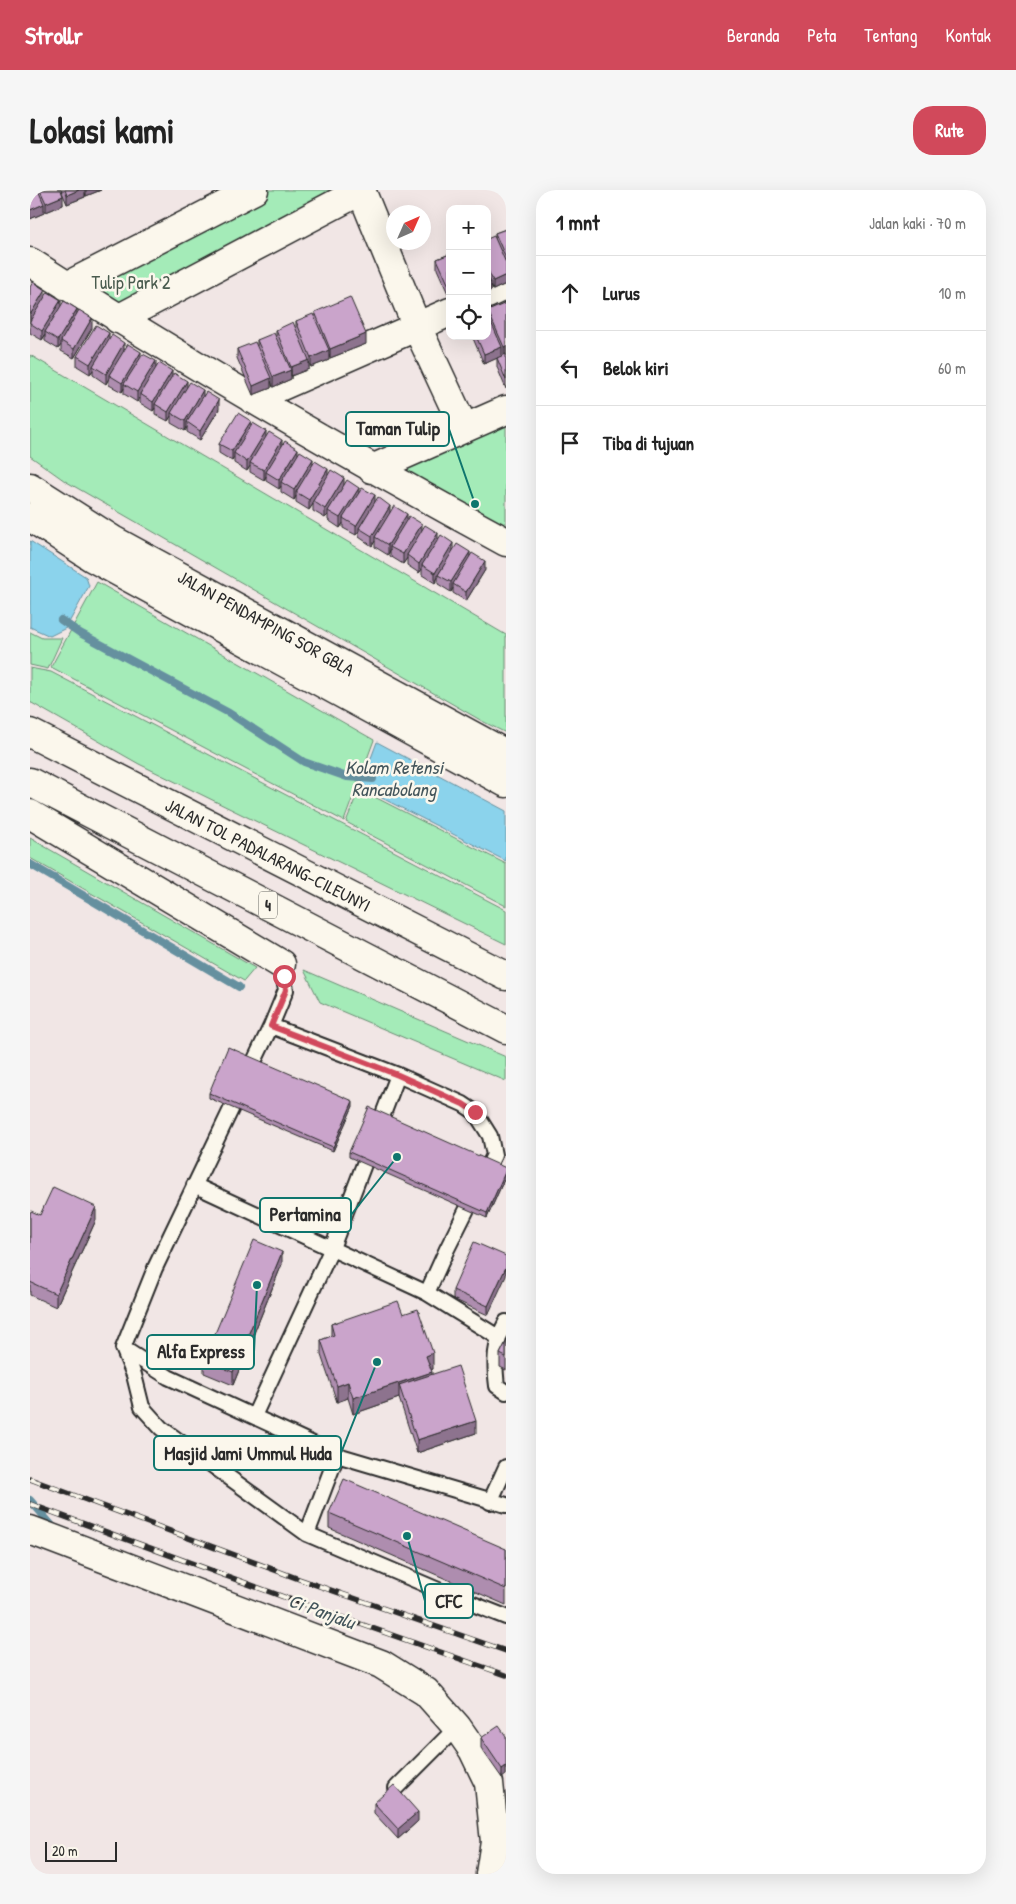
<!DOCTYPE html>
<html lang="id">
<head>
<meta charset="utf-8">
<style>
  :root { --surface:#fff; --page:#f6f6f6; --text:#222; --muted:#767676; --line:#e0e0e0; --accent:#d1495b }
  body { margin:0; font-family:"Patrick Hand",sans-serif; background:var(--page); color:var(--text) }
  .controls { position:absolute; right:15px; top:15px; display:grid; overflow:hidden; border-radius:10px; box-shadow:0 5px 20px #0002 }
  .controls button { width:45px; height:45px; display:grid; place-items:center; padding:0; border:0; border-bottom:1px solid var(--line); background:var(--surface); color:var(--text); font:25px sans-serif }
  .compass { position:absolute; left:356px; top:15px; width:45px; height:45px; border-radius:50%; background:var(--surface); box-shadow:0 5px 20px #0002; rotate:45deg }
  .scale { position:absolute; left:15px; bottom:12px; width:72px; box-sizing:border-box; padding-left:5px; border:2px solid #2b2b2b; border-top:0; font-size:14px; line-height:18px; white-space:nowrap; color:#2b2b2b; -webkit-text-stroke:4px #fbf7ec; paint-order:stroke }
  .stop { position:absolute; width:15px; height:15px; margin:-11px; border:4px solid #d1495b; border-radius:50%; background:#fff }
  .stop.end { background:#d1495b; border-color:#fff; box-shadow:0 1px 5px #0008 }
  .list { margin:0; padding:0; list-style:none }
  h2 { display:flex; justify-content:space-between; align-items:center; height:65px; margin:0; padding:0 20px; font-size:21px }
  h2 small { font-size:16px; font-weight:400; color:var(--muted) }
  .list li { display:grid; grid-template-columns:32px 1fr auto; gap:15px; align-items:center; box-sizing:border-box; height:75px; padding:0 20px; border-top:1px solid var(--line) }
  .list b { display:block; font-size:19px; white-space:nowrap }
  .list em { font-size:16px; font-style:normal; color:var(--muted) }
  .icon { flex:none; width:28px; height:28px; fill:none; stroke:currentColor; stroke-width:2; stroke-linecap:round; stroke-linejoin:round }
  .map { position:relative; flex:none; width:476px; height:1684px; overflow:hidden; border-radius:20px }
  header { display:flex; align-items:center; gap:30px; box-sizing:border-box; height:70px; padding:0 25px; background:var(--accent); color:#fff }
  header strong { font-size:24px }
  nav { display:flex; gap:28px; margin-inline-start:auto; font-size:18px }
  .intro { display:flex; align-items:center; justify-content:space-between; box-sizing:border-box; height:120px; padding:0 30px }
  h1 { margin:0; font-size:35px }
  .button { padding:12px 22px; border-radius:20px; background:var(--accent); color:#fff; font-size:18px; font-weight:700 }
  main { display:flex; gap:30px; padding:0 30px }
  aside { flex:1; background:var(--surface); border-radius:20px; box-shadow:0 5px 20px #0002 }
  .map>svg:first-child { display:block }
</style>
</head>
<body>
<header>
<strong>Strollr</strong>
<nav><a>Beranda</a><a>Peta</a><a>Tentang</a><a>Kontak</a></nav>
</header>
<div class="intro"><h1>Lokasi kami</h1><a class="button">Rute</a></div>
<main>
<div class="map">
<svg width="476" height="1684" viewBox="0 0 476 1684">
  <rect width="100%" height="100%" fill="#f1e6e5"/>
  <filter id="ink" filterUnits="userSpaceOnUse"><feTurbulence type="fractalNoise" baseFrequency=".02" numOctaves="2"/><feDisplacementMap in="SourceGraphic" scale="10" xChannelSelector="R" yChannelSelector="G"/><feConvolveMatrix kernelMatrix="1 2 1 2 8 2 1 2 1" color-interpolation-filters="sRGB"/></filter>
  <g filter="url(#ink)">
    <path fill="#a4ebb8" stroke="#688b72" d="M224,0H332L88,129L37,96Z
      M0,165L476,445V543L452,531L35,291L0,266Z
      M476,226V348L352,280Z
      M67,392L344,550L314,631L21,477Z
      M0,442L12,448H32L18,479L0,475Z
      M0,478L21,482L476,720V754L109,574L0,512Z
      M329,599L476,674V716L316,632Z
      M0,648L225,778L214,791L0,668Z
      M274,780L476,867V891L290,812Z"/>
    <path fill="#8bd3ec" stroke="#65909f" d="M0,351L56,387L59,396L36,438L20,446L0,437Z
      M347,552L476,621V671L342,603L331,595Z"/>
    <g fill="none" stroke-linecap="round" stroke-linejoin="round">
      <path stroke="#65909f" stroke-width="8" d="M31,430L50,443L199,523L274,572L317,587L343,589
        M0,674L209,797
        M0,1310L25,1339"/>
      <defs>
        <path id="lane" d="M251,774L256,800L241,836L125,1078L93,1158L138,1187L307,1265L476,1315
          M241,836L368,885L433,914L445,922L460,946L464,965L417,1059L397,1103
          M164,995L397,1103L468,1147
          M476,1132C464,1154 464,1171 467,1196L476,1202
          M93,1158L104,1185L112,1217L131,1238L277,1344L420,1405L476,1427
          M224,1226L302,1058L368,885
          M460,1312L476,1277
          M277,1344L307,1265
          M366,1598L427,1537"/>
        <path id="street" d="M331,0L387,137L434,238
          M0,72C155,172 315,264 476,352
          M37,96L224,0
          M457,104L476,95
          M88,129L332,0
          M222,209L420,122
          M342,279L476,220
          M0,1340L351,1474L396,1502L427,1537L443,1560L459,1593L465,1652L460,1684"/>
        <path id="secondary" d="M0,297L83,350L476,564
          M0,327L63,368L476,593"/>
        <path id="highway" d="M0,543L476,786
          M0,592L476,839
          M0,624L251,774"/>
      </defs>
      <use href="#lane" stroke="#2b2b2b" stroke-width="18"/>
      <use href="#street" stroke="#2b2b2b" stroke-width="31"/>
      <use href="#secondary" stroke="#2b2b2b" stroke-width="31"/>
      <use href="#highway" stroke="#2b2b2b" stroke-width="31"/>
      <use href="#lane" stroke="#fbf7ec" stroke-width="14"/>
      <use href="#street" stroke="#fbf7ec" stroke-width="28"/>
      <use href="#secondary" stroke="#fbf7ec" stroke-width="28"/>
      <use href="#highway" stroke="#fbf7ec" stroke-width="28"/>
      <defs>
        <path id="rail" d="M0,1289L269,1389L476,1461
          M0,1314L262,1410L476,1485"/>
      </defs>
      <use href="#rail" stroke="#2b2b2b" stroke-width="5.5"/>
      <use href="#rail" stroke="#fbf7ec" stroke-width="4" stroke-dasharray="11" stroke-linecap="butt"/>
    </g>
    <path fill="#ae8daf" stroke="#2b2b2b" d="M0,0H31L33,15L16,22L14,19V23L0,29Z
      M31,0H71L56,6L55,3V7L37,14Z
      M476,39V94L463,100L461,95V101L457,102V49H465V43Z
      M420,64V108L407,79V69Z
      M0,97L31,116L47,124L62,138L44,168L31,161V155L28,159L15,151V145L12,150L0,143Z
      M476,113V199L467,177V168L454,174L442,146H457L458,121Z
      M285,122L336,154L300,168L299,165V170L281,177L279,172V179L261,186V185V189L243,197L241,191V198L223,205L207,168V159L227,156V150L246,146V140L266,138V131L285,127Z
      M79,149L94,160L111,168L157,198L173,205L189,219L170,250L157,242V237L155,241L141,233V226L138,231L125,224V218L123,221L110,213V208L107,212L94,204V198L92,202L79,195V188L76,194L63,185V180L60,184L47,176V166Z
      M221,237L236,247L252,255L268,265L298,286L329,302L360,322L377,330L392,341L408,348L423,360L440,367L455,380L436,411L423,403V398L421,402L408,394V387L405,393L392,385V379L389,383L377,375V368L373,374L360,366V360L358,365L345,357V351L342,356L329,347V341L326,345L313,338V333L310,338L298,330V325L295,328L283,321V314L279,320L266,312V306L264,310L251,302V296L249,299L236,291V286L234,290L220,282V276L217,281L204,273V267L202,271L189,263V254Z
      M179,903L323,916L303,961L179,908Z
      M319,962L476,978V985L457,1028L319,967Z
      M0,1024L66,1030L26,1117L0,1105Z
      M476,1066L458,1125L423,1109V1100Z
      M252,1074L203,1195L174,1183V1170Z
      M373,1124L403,1179L401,1180L402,1185L446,1243L387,1263L369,1208L323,1224L318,1208L307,1212L291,1165V1150L301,1146V1134Z
      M476,1152V1180L470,1177V1164Z
      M299,1323L476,1359V1415L299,1338Z
      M476,1546L472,1588L451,1558V1548Z
      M344,1613L388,1631L368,1649L344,1623Z"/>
    <path fill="#8d738e" stroke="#2b2b2b" d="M49,0H55V7L37,14V5Z
      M56,0H71L56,6Z
      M33,6V15L16,22V13Z
      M14,14V23L0,29V20Z
      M476,85V94L463,100V91Z
      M461,92V101L457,102V93Z
      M15,100V109L0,133V125Z
      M31,110V119L15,142V145L12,150V141Z
      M47,119V129L31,151V155L28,159V150Z
      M62,128V138L44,168V159Z
      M79,143V153L63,176V180L60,184V174Z
      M336,144V154L300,168V159Z
      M94,153V163L79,185V188L76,194V184Z
      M476,156V166L474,167V157Z
      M472,157V166L454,174V164Z
      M299,160V170L281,177V168Z
      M111,162V172L94,194V198L92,202V193Z
      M279,170V179L261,186V177Z
      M126,171V181L110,204V208L107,212V202Z
      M261,180V189L243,197V187Z
      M142,181V191L125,214V218L123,221V212Z
      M241,188V198L223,205V196Z
      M157,191V201L141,223V226L138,231V222Z
      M173,200V210L157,232V237L155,241V231Z
      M189,210V219L170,250V241Z
      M221,231V240L204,263V267L202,271V261Z
      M236,241V250L220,273V276L217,281V272Z
      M252,250V259L236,282V286L234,290V280Z
      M268,259V268L251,292V296L249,299V290Z
      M283,269V278L266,302V306L264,310V300Z
      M298,279V289L283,311V314L279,320V310Z
      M314,288V298L298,321V325L295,328V319Z
      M329,298V307L313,328V333L310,338V328Z
      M345,305V315L329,338V341L326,345V336Z
      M360,316V325L345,347V351L342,356V346Z
      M377,324V334L360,357V360L358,365V355Z
      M392,334V343L377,365V368L373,374V364Z
      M408,343V352L392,375V379L389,383V374Z
      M423,353V362L408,385V387L405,393V383Z
      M440,362V371L423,394V398L421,402V392Z
      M455,371V380L436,411V402Z
      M323,911V916L303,961V957Z
      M476,980V985L457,1028V1023Z
      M66,1017V1030L26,1117V1104Z
      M252,1062V1074L203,1195V1182Z
      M476,1077V1086L458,1125V1116Z
      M403,1163V1179L396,1181V1166Z
      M402,1182V1198L369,1195V1208L323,1224V1208Z
      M318,1192V1208L307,1212V1196Z
      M446,1231V1243L387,1263V1250Z
      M476,1576V1585L472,1588V1579Z
      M388,1622V1631L368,1649V1639Z"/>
    <path fill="#caa4cb" stroke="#2b2b2b" d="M0,0H8L14,14L0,20Z
      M10,0H31L33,6L16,13Z
      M35,0H49L37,5Z
      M476,39V68L465,43Z
      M464,46L476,73V85L463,91L457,78V49Z
      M420,64V98L407,69Z
      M457,84L461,92L457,93Z
      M3,92L15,100L0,125V97Z
      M18,102L31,110L12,141L0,133V131Z
      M320,107L336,144L300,159L285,122Z
      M34,111L47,119L28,150L15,142Z
      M476,113V156L474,157L458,121Z
      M49,120L62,128L44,159L31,151Z
      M457,123L472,157L454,164L446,146H457Z
      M283,124L299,160L281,168L266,131Z
      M263,132L279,170L261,177L246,140Z
      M66,135L79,143L60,174L47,166Z
      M244,143L261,180L243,187L227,150Z
      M82,145L94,153L76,184L63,176Z
      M225,152L241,188L223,196L207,159Z
      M98,154L111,162L92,193L79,185Z
      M113,164L126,171L107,202L94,194Z
      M476,164V190L467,168Z
      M129,173L142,181L123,212L110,204Z
      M144,183L157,191L138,222L125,214Z
      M160,192L173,200L155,231L141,223Z
      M176,202L189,210L170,241L157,232Z
      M208,223L221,231L202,261L189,254Z
      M223,233L236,241L217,272L204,263Z
      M239,242L252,250L234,280L220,273Z
      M255,251L268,259L249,290L236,282Z
      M270,261L283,269L264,300L251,292Z
      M285,271L298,279L279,310L266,302Z
      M301,280L314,288L295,319L283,311Z
      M317,290L329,298L310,328L298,321Z
      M332,298L345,305L326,336L313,328Z
      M348,307L360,316L342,346L329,338Z
      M364,316L377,324L358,355L345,347Z
      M379,326L392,334L373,364L360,357Z
      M395,335L408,343L389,374L377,365Z
      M411,345L423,353L405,383L392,375Z
      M427,354L440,362L421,392L408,385Z
      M442,363L455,371L436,402L423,394Z
      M198,857L323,911L303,957L179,903Z
      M339,917L476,978V980L457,1023L319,962Z
      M23,997L66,1017L26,1104L0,1092V1024L1,1021L10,1025Z
      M224,1050L252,1062L203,1182L174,1170Z
      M444,1052L476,1066V1077L458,1116L423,1100Z
      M368,1111L373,1124L388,1119L403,1163L396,1166L402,1182L323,1208L318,1192L307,1196L291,1150L304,1145L301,1134Z
      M476,1152V1167L470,1164Z
      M428,1176L446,1231L387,1250L369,1195Z
      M314,1289L476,1359V1399L299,1323Z
      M469,1536L476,1546V1576L472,1579L451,1548Z
      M364,1595L388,1622L368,1639L344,1613Z"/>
  </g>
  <g fill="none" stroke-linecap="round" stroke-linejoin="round" filter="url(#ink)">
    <path stroke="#d1495b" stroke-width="6" d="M254,786L256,800L241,836L368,885L433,914L445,922"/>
  </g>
  <g text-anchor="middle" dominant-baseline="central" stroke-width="5" stroke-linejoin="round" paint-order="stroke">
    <rect fill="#fbf7ec" stroke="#696865" stroke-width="1" x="229" y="701.5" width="18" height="27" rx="4"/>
    <g font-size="16" font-weight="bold" fill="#2b2b2b">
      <text x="238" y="715">4</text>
    </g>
    <g font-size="18" fill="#495b4e" stroke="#fbf7ec">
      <text x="101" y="92">Tulip Park 2</text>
    </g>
    <g font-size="18" fill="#2b2b2b" stroke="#fbf7ec">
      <text transform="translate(236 433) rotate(29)">JALAN PENDAMPING SOR GBLA</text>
      <text transform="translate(238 665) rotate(27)">JALAN TOL PADALARANG–CILEUNYI</text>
    </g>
    <g font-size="19" font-style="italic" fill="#43555b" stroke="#fbf7ec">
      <text x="364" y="577">Kolam Retensi<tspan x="364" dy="22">Rancabolang</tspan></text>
      <text transform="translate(292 1421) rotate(20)">Ci Panjalu</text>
    </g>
  </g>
  <path fill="none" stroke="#0f766e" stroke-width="2" d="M445 314L419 239M367 967L321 1025M227 1095L224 1162M347 1172L311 1263M377 1346L395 1411"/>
  <g fill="#0f766e" stroke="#fbf7ec" stroke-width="2">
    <circle cx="445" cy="314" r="5"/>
    <circle cx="367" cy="967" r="5"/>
    <circle cx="227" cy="1095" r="5"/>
    <circle cx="347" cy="1172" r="5"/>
    <circle cx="377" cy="1346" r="5"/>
  </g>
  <g fill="#fbf7ec" stroke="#0f766e" stroke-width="2">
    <rect x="316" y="222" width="103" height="34" rx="5"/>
    <rect x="230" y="1008" width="91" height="34" rx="5"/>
    <rect x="117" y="1145" width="107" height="34" rx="5"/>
    <rect x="124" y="1246" width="187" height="34" rx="5"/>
    <rect x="395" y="1394" width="48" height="34" rx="5"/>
  </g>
  <g font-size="19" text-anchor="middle" font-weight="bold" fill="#2b2b2b">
    <text x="368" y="245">Taman Tulip</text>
    <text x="275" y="1031">Pertamina</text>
    <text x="171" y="1168">Alfa Express</text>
    <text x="218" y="1270">Masjid Jami Ummul Huda</text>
    <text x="419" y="1418">CFC</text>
  </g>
</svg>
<div class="controls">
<button>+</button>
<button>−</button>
<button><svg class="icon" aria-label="locate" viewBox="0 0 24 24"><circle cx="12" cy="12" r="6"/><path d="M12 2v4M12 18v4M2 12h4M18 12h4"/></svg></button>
</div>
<svg class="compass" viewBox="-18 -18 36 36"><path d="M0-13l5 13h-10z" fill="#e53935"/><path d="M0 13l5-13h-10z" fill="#767676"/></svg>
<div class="scale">20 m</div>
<div class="stop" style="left:254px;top:786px"></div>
<div class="stop end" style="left:445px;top:922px"></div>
</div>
<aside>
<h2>1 mnt<small>Jalan kaki · 70 m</small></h2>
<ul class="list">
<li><svg class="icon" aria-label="ahead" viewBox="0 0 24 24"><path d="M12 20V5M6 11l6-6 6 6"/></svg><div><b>Lurus</b></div><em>10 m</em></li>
<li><svg class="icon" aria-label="left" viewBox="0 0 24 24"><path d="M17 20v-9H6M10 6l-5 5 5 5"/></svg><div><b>Belok kiri</b></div><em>60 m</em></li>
<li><svg class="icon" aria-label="arrive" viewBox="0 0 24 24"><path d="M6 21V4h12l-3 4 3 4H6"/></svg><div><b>Tiba di tujuan</b></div></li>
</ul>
</aside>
</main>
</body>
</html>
